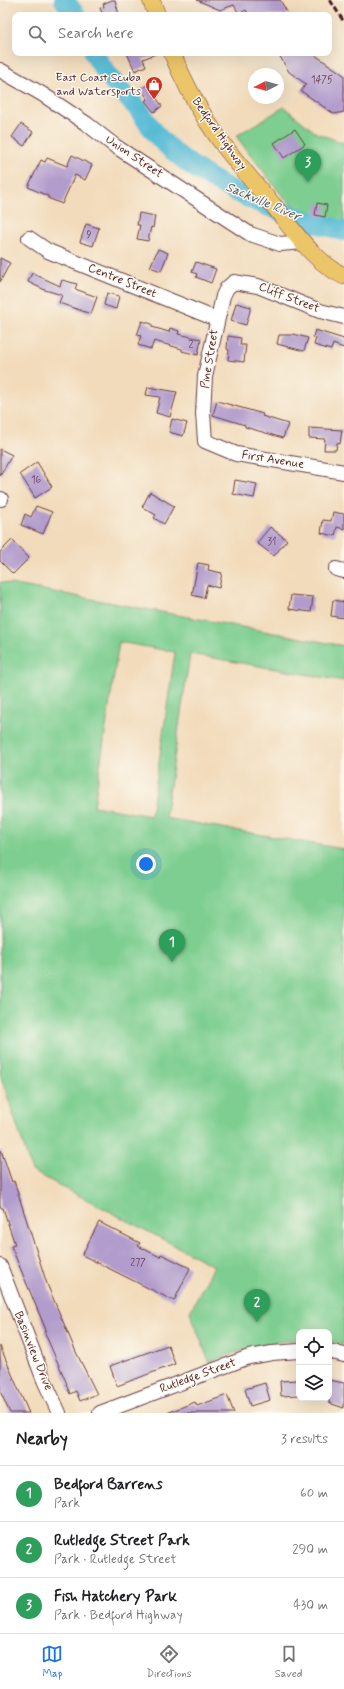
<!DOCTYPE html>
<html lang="en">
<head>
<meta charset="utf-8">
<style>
  :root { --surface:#fff; --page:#f2f2f2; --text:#202124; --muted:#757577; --line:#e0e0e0; --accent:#1a73e8 }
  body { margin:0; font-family:Mynerve,sans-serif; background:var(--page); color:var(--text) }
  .controls { position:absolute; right:12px; bottom:12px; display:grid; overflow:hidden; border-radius:8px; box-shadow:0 4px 16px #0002 }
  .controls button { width:36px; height:36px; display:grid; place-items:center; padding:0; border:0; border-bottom:1px solid var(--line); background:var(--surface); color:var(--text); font:20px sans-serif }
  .compass { position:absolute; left:248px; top:68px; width:36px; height:36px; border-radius:50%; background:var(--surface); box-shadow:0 4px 16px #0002; rotate:264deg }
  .you { position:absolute; left:146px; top:864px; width:14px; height:14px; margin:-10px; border:3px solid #fff; border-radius:50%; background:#1a73e8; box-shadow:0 0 0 6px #1a73e833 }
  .badge { display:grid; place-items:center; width:26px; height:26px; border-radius:50%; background:var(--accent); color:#fff; font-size:13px; font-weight:700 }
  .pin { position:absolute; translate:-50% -33px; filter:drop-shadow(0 1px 2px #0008) }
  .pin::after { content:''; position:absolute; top:21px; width:14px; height:12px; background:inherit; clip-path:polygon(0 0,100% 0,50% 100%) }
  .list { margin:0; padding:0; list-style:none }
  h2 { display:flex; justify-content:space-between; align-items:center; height:52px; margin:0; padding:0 16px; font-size:17px }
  h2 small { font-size:13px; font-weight:400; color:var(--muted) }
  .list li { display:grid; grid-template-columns:26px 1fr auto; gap:12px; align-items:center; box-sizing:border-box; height:56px; padding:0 16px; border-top:1px solid var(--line) }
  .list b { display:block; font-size:15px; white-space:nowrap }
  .list p { margin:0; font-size:13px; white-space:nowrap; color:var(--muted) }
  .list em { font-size:13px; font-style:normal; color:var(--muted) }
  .icon { flex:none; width:22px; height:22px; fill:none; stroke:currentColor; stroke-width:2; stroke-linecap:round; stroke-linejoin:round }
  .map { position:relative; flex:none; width:344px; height:1413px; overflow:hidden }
  .search { position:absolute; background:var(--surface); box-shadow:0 4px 16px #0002; left:12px; right:12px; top:12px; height:44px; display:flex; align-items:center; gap:10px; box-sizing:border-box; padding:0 14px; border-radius:8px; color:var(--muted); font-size:15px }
  .sheet { height:220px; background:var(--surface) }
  nav { display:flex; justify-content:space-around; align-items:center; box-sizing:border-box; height:56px; border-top:1px solid var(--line); background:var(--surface); font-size:11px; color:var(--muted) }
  nav a { display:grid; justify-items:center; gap:2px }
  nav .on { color:var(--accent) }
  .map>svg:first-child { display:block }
</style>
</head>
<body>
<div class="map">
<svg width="344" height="1413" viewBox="0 0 344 1413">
  <rect width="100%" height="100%" fill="#fbf7ec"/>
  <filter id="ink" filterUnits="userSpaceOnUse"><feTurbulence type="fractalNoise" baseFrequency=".025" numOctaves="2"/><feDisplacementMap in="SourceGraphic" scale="8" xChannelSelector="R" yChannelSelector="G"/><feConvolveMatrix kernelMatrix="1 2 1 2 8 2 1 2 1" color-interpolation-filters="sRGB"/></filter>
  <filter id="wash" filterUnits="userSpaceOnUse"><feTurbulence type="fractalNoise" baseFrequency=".012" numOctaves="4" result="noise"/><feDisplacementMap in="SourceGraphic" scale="16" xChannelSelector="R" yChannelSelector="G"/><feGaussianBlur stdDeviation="0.9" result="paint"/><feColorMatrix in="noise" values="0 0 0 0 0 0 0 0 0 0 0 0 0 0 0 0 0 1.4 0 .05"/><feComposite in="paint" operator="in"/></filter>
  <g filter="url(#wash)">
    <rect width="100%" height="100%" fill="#f2dbbb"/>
    <path fill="#7dce90" stroke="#64765e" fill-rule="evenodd" d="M284,107L316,133L344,143V228L309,217L284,198L236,136Z
      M0,582L344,646V681L190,654L165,818L343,849L344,848V1345L329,1341V1332H299V1340C267,1341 239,1351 209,1362L190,1312L214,1266L32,1171L0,1074ZM119,642L175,652L151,816L94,806Z"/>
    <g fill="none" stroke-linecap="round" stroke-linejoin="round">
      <path stroke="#57bbd5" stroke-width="20" d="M64,0L76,15
        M94,53C105,75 121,90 137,108C146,119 153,132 163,142C213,189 279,214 344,231"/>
    </g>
    <g id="blocks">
      <path fill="#b29ccd" d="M112,0H115L119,15H103L100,8L104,7L103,4Z
        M197,0H280L289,15H249L246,10L239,14L234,5L220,10Z
        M127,53H158L143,59L146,66L135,71Z
        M278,53H312L344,75V112L334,114L301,91L306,84L289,72Z
        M149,84L157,94L155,96L162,106L154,112L145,101L148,99L141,89Z
        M21,124L33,132L24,146L12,137Z
        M295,129L305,144L284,158L274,143Z
        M72,155L92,165L85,180L75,175L62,204L48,198V196L28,187L41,160L45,162L47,158L67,166Z
        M317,203L327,205L325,217L315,215Z
        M139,213L155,216L153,228L151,227L148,241L137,239L140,225H137Z
        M86,224L99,228L93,246L80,242Z
        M158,249L168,253L161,271L150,267Z
        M0,258L10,263L0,282Z
        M196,262L216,269L211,283L196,277L197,274L192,272Z
        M32,273L60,286L62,280L77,284L75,289L97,297L91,314L59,303L62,295L45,290L28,282Z
        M107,293L119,296L116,309L104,305Z
        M236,303L251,307L246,325L231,321Z
        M142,321L152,324V327L169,332L170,328L179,331L178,334L201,339L198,355L182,351V349L154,341L151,349L138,345L141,336L137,335Z
        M315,330L344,339V348L333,344L331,350L314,345L316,338L313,337Z
        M293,334L308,338L304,351L277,344L279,335H292Z
        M228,336L241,338L240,345H246L244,362L228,360L229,350L227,349Z
        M148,387L177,392L170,417L156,413L160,397L146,395Z
        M217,401L263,414L262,416L288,424L283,438L245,427V425L213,415Z
        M172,419L187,423L183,436L169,432Z
        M309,428L342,430L340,444L337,443L336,450H324L325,439L309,438Z
        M0,449L12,455L0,476Z
        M37,462L52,487L35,498L20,474Z
        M235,480L257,484L254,498L233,494Z
        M150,492L174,506L164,524L154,518L156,515L142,507Z
        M36,506L52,512L43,534L21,525L25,514L31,517Z
        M333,512L344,514V529L337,527L335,536L321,533L323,520L331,521Z
        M270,527L287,540L274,556L257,543Z
        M12,540L29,558L13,574L0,561V552Z
        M198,563L209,565L208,570L222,573L219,588L207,585L204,598L192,595Z
        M291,595L313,597L311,612L289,609Z
        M333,600L344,602V618L331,616Z
        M0,1150H1L12,1182L14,1181L47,1284L76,1352L97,1394L80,1401L76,1391L70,1394L66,1384H67L44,1331L46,1330L11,1246L15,1245L3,1208H1L0,1204Z
        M99,1222L140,1243L138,1246L160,1257L161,1254L190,1268L174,1301L82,1255Z
        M168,1345L175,1364L117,1386L110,1366Z
        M0,1346L20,1393L29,1413H10L0,1391Z
        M299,1380V1395L281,1396L280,1381Z
        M329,1380L344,1383V1408L329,1403Z
        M265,1383L270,1400L250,1406L245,1389Z
        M227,1395L234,1413H167L195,1402L197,1406Z"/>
    </g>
  </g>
  <g filter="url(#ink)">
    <use href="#blocks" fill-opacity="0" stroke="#633b41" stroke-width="1"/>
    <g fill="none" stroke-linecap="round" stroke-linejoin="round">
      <defs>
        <path id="minor" d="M0,70L42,94L87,124L115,146L250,234L280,244L303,242
          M29,238L48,251L216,319
          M344,317L320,311L258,286L234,282L227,288L223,296L205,376L203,413L205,441L236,454L344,472
          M0,499H1
          M336,569L344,571
          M0,1266L44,1380L59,1413
          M329,1351L344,1355
          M100,1413L249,1357L272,1353L299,1351"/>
        <path id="major" d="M151,0L157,15
          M172,53C182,77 193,99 207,121C226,151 250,178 273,205C294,231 313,261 344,276"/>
      </defs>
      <use href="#minor" stroke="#633b41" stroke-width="16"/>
      <use href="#major" stroke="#633b41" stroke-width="18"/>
      <use href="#minor" stroke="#fff" stroke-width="14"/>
      <use href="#major" stroke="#edc569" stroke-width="17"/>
      <path stroke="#4a1f2b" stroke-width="3" stroke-dasharray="6 3" stroke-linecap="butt" d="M330,0L344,22"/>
    </g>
  </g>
  <defs>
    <symbol id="shop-pin" viewBox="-11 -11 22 30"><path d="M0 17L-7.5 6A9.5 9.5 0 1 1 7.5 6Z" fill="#c8321e" stroke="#fbf7ec"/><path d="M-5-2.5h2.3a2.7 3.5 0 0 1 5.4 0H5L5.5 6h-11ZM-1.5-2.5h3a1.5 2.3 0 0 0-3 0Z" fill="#fff"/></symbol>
  </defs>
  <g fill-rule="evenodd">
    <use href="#shop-pin" x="144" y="75" width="20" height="27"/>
  </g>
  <g text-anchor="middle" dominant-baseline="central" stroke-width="3" stroke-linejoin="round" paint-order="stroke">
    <g font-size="10" fill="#643e54">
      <text x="322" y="80">1475</text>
      <text x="89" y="235">9</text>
      <text x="191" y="345">2</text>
      <text x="36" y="480">16</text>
      <text x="272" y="542">31</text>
      <text x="138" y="1263">277</text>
    </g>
    <g font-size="12" fill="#4a1f2b" stroke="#fbf7ec" text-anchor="end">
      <text x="141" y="78">East Coast Scuba<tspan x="141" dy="14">and Watersports</tspan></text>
    </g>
    <g font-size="12" fill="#4a1f2b" stroke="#fbf7ec">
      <text transform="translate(219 134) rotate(55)">Bedford Highway</text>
      <text transform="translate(134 157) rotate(34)">Union Street</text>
      <text transform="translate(122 281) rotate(22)">Centre Street</text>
      <text transform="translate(289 298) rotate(21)">Cliff Street</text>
      <text transform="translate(210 359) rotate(-81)">Pine Street</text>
      <text transform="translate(273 460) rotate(9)">First Avenue</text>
      <text transform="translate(33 1351) rotate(68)">Basinview Drive</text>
      <text transform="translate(198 1376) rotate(-20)">Rutledge Street</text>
    </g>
    <g font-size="13" font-style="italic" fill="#4f5666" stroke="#fbf7ec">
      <text transform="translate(263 202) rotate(23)">Sackville River</text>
    </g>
  </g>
</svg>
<div class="controls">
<button><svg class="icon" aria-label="locate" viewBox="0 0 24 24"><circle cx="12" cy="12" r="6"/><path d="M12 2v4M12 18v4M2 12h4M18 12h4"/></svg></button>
<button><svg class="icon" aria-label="layers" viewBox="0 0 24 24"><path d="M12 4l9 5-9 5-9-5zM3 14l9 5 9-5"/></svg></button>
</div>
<svg class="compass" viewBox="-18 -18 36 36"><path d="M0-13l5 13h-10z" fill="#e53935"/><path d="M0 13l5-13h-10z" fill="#757577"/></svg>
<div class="you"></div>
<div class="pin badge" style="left:172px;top:962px;background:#2e9e5b">1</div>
<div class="pin badge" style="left:257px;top:1322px;background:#2e9e5b">2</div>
<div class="pin badge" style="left:308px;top:182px;background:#2e9e5b">3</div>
<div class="search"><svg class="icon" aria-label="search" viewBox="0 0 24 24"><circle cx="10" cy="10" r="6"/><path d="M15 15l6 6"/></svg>Search here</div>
</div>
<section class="sheet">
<h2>Nearby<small>3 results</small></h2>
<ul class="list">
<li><span class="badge" style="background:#2e9e5b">1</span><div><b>Bedford Barrens</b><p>Park</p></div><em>60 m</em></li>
<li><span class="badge" style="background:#2e9e5b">2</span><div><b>Rutledge Street Park</b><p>Park · Rutledge Street</p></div><em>290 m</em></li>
<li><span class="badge" style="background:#2e9e5b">3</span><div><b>Fish Hatchery Park</b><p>Park · Bedford Highway</p></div><em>430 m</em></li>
</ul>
</section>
<nav>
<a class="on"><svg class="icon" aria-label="map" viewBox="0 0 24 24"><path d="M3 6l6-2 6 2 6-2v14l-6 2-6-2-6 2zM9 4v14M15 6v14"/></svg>Map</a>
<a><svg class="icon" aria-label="directions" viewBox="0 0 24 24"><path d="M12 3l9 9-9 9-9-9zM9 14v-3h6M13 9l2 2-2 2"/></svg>Directions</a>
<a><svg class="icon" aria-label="saved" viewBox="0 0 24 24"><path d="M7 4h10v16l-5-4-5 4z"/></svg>Saved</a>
</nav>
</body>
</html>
